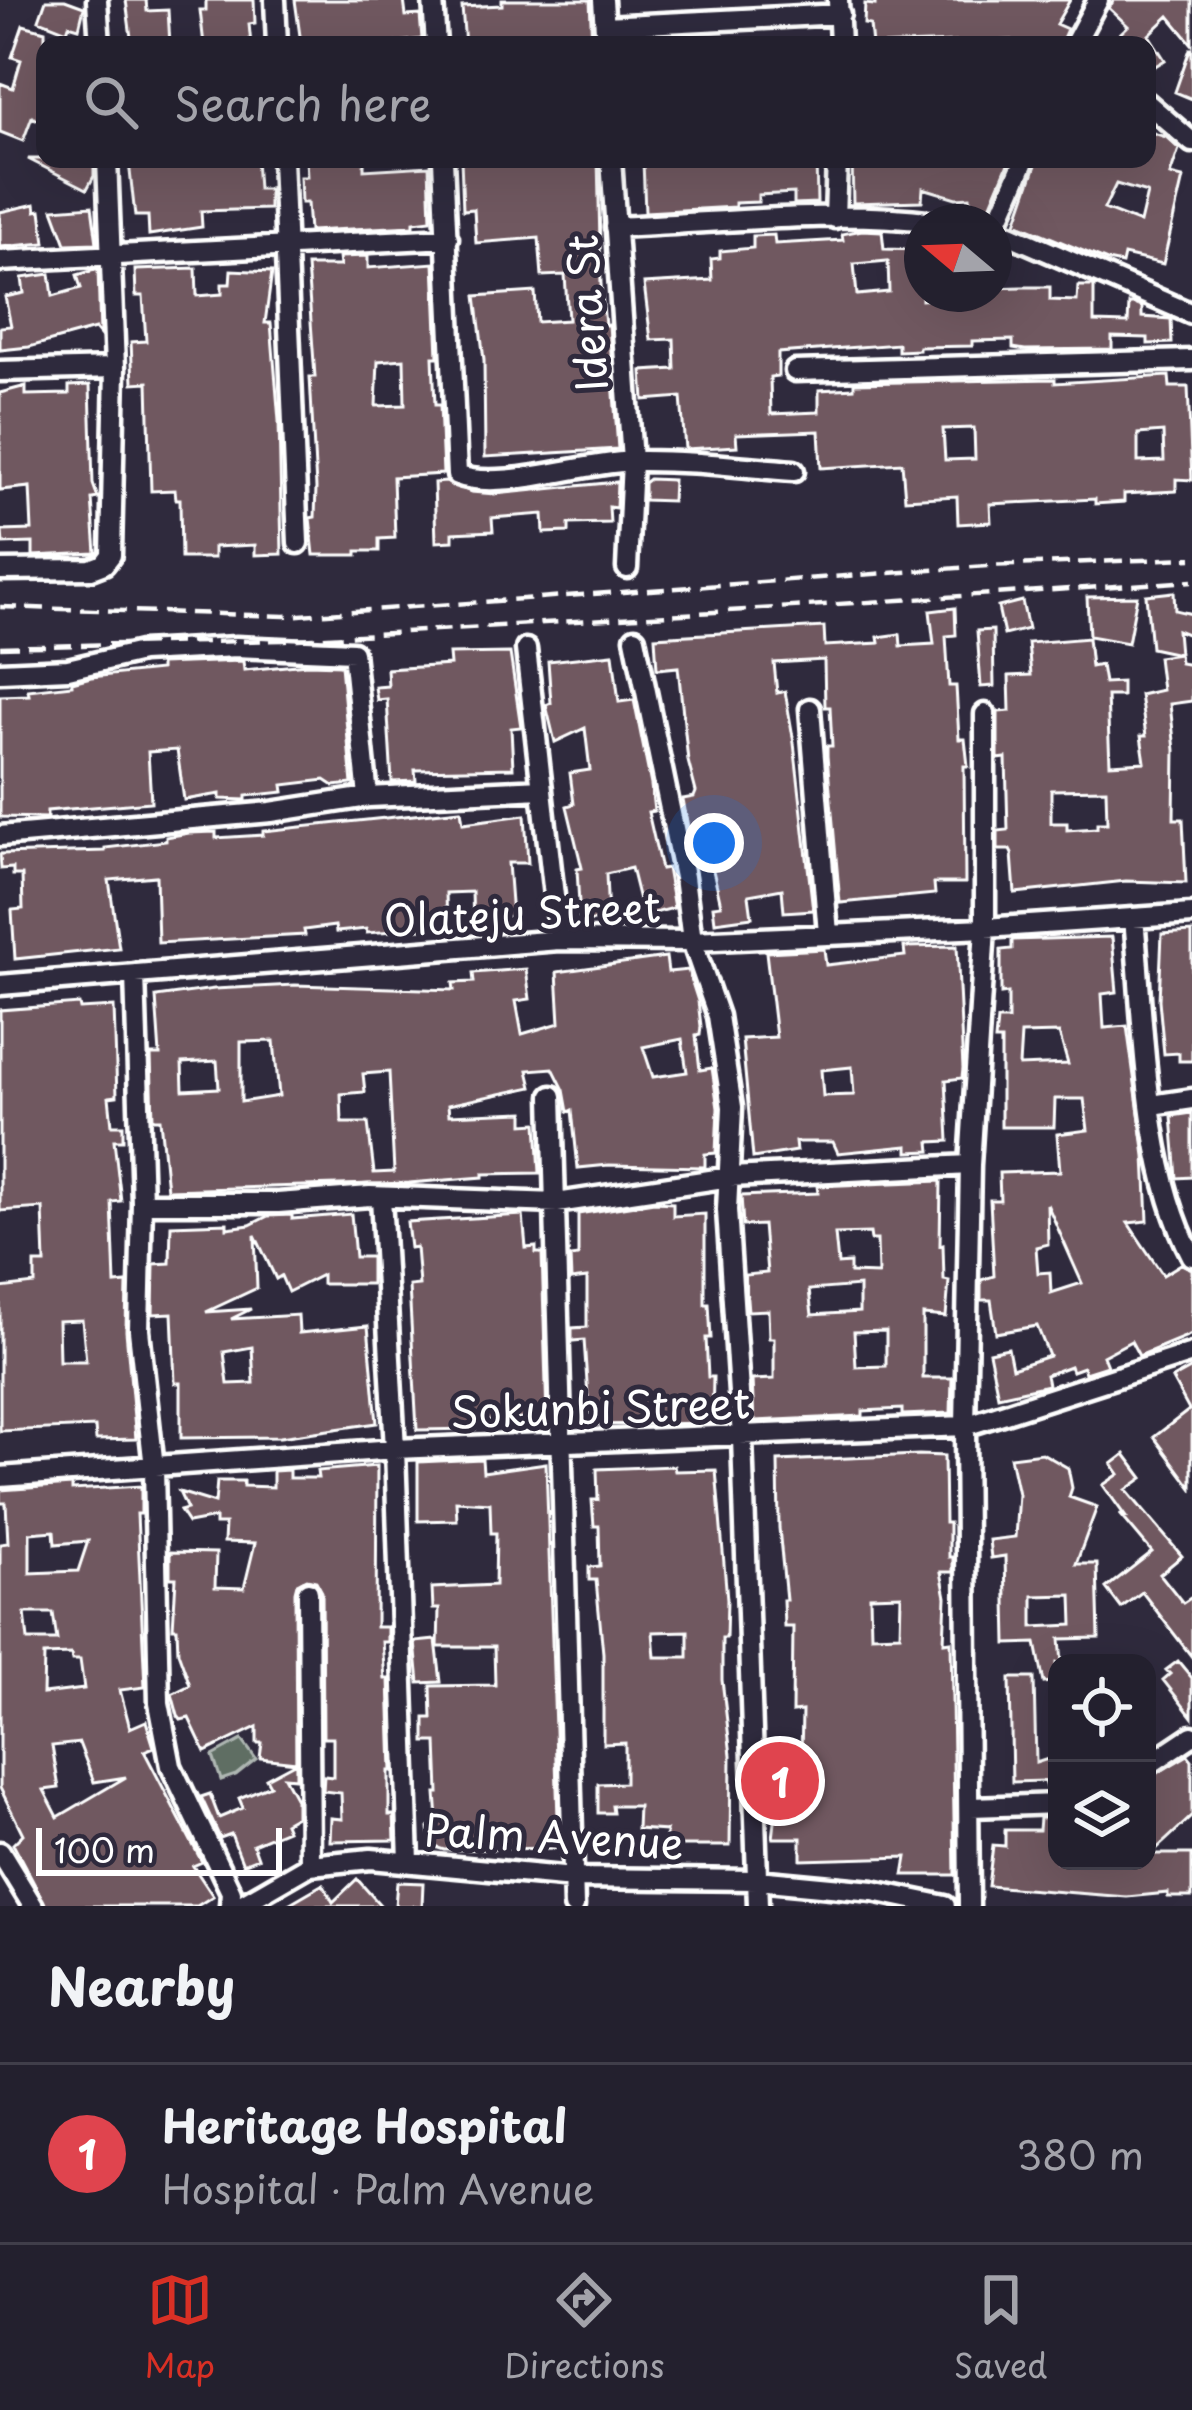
<!DOCTYPE html>
<html lang="en">
<head>
<meta charset="utf-8">
<style>
  :root { --surface:#23202e; --page:#2f2d3a; --text:#f1f3f6; --muted:#a3a3aa; --line:#403e4a; --accent:#d93025 }
  body { margin:0; font-family:"Playpen Sans",sans-serif; background:var(--page); color:var(--text) }
  .controls { position:absolute; right:36px; bottom:36px; display:grid; overflow:hidden; border-radius:24px; box-shadow:0 12px 48px #0002 }
  .controls button { width:108px; height:108px; display:grid; place-items:center; padding:0; border:0; border-bottom:3px solid var(--line); background:var(--surface); color:var(--text); font:60px sans-serif }
  .compass { position:absolute; left:904px; top:204px; width:108px; height:108px; border-radius:50%; background:var(--surface); box-shadow:0 12px 48px #0002; rotate:289deg }
  .scale { position:absolute; left:36px; bottom:30px; width:246px; box-sizing:border-box; padding-left:12px; border:6px solid #fff; border-top:0; font-size:33px; line-height:42px; white-space:nowrap; color:#fff; -webkit-text-stroke:9px #2f2a3d; paint-order:stroke }
  .you { position:absolute; left:714px; top:843px; width:42px; height:42px; margin:-30px; border:9px solid #fff; border-radius:50%; background:#1a73e8; box-shadow:0 0 0 18px #1a73e833 }
  .badge { display:grid; place-items:center; width:78px; height:78px; border-radius:50%; background:var(--accent); color:#fff; font-size:39px; font-weight:700 }
  .pin { position:absolute; translate:-50% -50%; border:6px solid #fff; box-shadow:0 3px 12px #0006 }
  .list { margin:0; padding:0; list-style:none }
  h2 { display:flex; justify-content:space-between; align-items:center; height:156px; margin:0; padding:0 48px; font-size:51px }
  h2 small { font-size:39px; font-weight:400; color:var(--muted) }
  .list li { display:grid; grid-template-columns:78px 1fr auto; gap:36px; align-items:center; box-sizing:border-box; height:180px; padding:0 48px; border-top:3px solid var(--line) }
  .list b { display:block; font-size:45px; white-space:nowrap }
  .list p { margin:0; font-size:39px; white-space:nowrap; color:var(--muted) }
  .list em { font-size:39px; font-style:normal; color:var(--muted) }
  .icon { flex:none; width:66px; height:66px; fill:none; stroke:currentColor; stroke-width:2; stroke-linecap:round; stroke-linejoin:round }
  .map { position:relative; flex:none; width:1192px; height:1906px; overflow:hidden }
  .search { position:absolute; background:var(--surface); box-shadow:0 12px 48px #0002; left:36px; right:36px; top:36px; height:132px; display:flex; align-items:center; gap:30px; box-sizing:border-box; padding:0 42px; border-radius:24px; color:var(--muted); font-size:45px }
  .sheet { height:336px; background:var(--surface) }
  nav { display:flex; justify-content:space-around; align-items:center; box-sizing:border-box; height:168px; border-top:3px solid var(--line); background:var(--surface); font-size:33px; color:var(--muted) }
  nav a { display:grid; justify-items:center; gap:6px }
  nav .on { color:var(--accent) }
  .map>svg:first-child { display:block }
</style>
</head>
<body>
<div class="map">
<svg width="1192" height="1906" viewBox="0 0 1192 1906">
  <rect width="100%" height="100%" fill="#2f2a3d"/>
  <filter id="ink" filterUnits="userSpaceOnUse"><feTurbulence type="fractalNoise" baseFrequency=".00833" numOctaves="2"/><feDisplacementMap in="SourceGraphic" scale="24" xChannelSelector="R" yChannelSelector="G"/><feConvolveMatrix kernelMatrix="1 2 1 2 8 2 1 2 1" color-interpolation-filters="sRGB"/></filter>
  <g filter="url(#ink)">
    <path fill="#5e6e64" stroke="#aeb6b2" stroke-width="3" d="M242,1740L256,1759L236,1775L221,1780L213,1756Z"/>
    <path fill="#705860" stroke="#fff" stroke-width="3" fill-rule="evenodd" d="M46,0H65L84,7L79,28L69,25L67,31L39,20Z
      M126,0H146L147,11L168,10L170,45H132Z
      M206,0H254L255,23L249,24L251,45H204L200,10H206Z
      M295,0H404L406,16L420,15L422,39L375,45H361L360,40L301,43Z
      M502,0H590L592,45H465L462,7L502,5Z
      M875,0H1070L1056,24L1067,29L1060,45H1009L1011,40L872,45L870,25L864,24L865,4L875,5Z
      M1114,0H1192V44L1169,16L1149,35L1165,60L1152,68L1147,60V45H1108L1128,26L1109,8Z
      M23,25L45,31V124L32,117L23,141L0,132V83L13,88L21,60L12,57Z
      M1190,49H1192V99L1175,92Z
      M1147,131L1166,137L1179,149L1170,175L1183,178L1163,264L1124,255L1122,264L1107,261L1016,223L1038,159H1147ZM1116,184L1147,193L1140,223L1104,209Z
      M28,159H94V176L87,189Z
      M173,159H256L258,189H269V209L201,211L202,227L149,235L148,216H135L129,162Z
      M306,159H364V170L429,166L431,220L414,222V226L309,231L307,203H301L300,177H307Z
      M461,159H598L601,285L605,325H609L618,449L485,457L484,360L476,296L535,292L537,322L568,320L565,275L542,276L539,238L476,243L474,209L463,210Z
      M816,159L817,203L794,204V193L758,195V202L735,203V207L645,212L643,161Z
      M852,159H1010L988,211L971,204L970,197L956,198L923,188L922,201L853,203Z
      M35,204L36,211L41,210L45,243L0,247V212Z
      M92,206L97,243L66,244L53,209Z
      M862,230L882,231L884,249L922,250V300L994,295V288L1021,287H1050V300L1077,301L1078,286H1094V322L1128,323L1129,304H1135L1142,307V317L1171,319L1172,343L1148,344V338L1112,337V349L1025,350L1013,348V340L972,341V346L919,347V350L898,351V344L778,353V376L770,377L771,414L819,412V390L854,388V383L1055,379V383L1169,376L1170,387H1188L1192,480L1176,479V491L1124,494V502L1095,504V499L990,504L991,522L958,524L957,496L905,499L902,463L821,468L819,431L736,434L737,446L685,449L681,397L644,400L642,371L675,369L674,339L651,340L644,284L712,280L711,259L720,258V251L753,248V236L774,235L775,244L843,240L842,234ZM888,261L889,292L857,295L854,264ZM974,428L975,459L945,460L943,429ZM1163,432L1164,461L1138,462V434Z
      M368,256V268L434,263L438,357H433L435,405H440L443,474L393,477L395,538L379,539V551H357V555H314L310,518L315,517L316,488L310,377H315L307,266H340L339,257ZM404,359L405,405L376,406L378,361Z
      M196,268L197,296L222,294V284H230L231,270L272,272L265,323H271L279,421L282,554L255,555V545L214,547V558H181L180,499H176L175,490L151,491L148,382L133,383L131,342L146,341L143,296H136L135,270Z
      M98,269L100,335L95,329L29,347L0,350V327L11,326L5,297L24,293L22,278L50,274L53,296L81,288L77,275Z
      M90,385L93,484L98,498L92,499L96,553L33,556V543L3,544L2,531L32,530L30,487L0,490V393L26,386V395L69,394V386Z
      M649,479L673,480L672,501L644,500V483Z
      M446,482L471,492L495,494L617,482L616,508L609,507L610,523L569,524V532L544,533L543,514L492,518L493,531L453,533V541L436,542L434,483Z
      M1174,592L1175,610L1192,614V636L1177,630L1179,654L1151,648L1146,595Z
      M1137,596L1128,643L1089,636L1087,597Z
      M1022,601L1028,629L1004,635L998,607Z
      M955,608L956,635L946,636L949,686H956L959,739H965L968,766H964L965,883H934L935,894L840,903L827,756V746H832L830,707H825L824,660L774,663L777,693L785,691L794,743L813,910L784,912L782,889L749,895L752,917L715,922L713,906L721,905L717,887L710,858L705,859L704,853L693,856L683,799L694,797L696,792L688,761L678,667L657,669L655,637L824,627L825,646L879,643L878,637L900,634L901,646L934,644L930,611Z
      M993,630L994,686L981,687L977,631Z
      M1088,638L1091,667L1101,665L1104,683L1122,682V696H1107L1110,764L1145,762L1141,736H1146L1140,695L1162,690L1158,657L1179,654L1180,663L1192,665V701L1170,704L1175,750L1174,819H1183L1186,883L1126,881L1015,893L1012,854L1010,850H998V831L1008,830L1006,758L998,759V712L1010,711L1009,676L1031,675L1028,643ZM1106,789L1107,823H1097V828L1067,830V823H1051V790Z
      M510,653L521,727L511,728L513,768L415,770L416,781L392,782L387,699L377,700L375,687L388,686L387,669L450,665L449,654Z
      M613,654L619,702L634,700L651,785L654,811L648,812L661,869L667,868L674,908L643,916L631,868L606,874L608,920L580,922L577,869L582,868L567,806L574,804L570,773L590,770L585,728L555,742L546,705L551,703L548,661Z
      M243,661L244,670L307,664L341,665L352,784L334,786L325,780L283,785L284,792L246,796V800L220,799V794L184,800L177,750L148,752L151,802L47,811V818L0,817V696L29,695L28,690L72,685V682L91,677L160,670V664Z
      M461,810L463,823L525,815L528,863H508L512,916L490,918L491,924L473,925L472,892L446,893L447,927L367,933L366,929L336,932L335,926L304,930L305,935L158,943L156,876L109,880L119,948L15,959L12,910L23,909L22,875H13V868L1,869L0,854L105,851V848L166,841V837L189,833L216,832V838L263,835V831Z
      M1192,932V1061H1179V1053L1164,1054L1159,1000L1162,934Z
      M1112,937L1117,992L1102,994L1104,1028L1127,1026L1145,1156L1148,1221L1128,1223L1163,1275L1181,1264L1192,1269V1334L1139,1356L1131,1341L1103,1356L1107,1366L1085,1373L1083,1367L1072,1371L1070,1366L1046,1375L1048,1385L998,1396L989,1352L1008,1348L1012,1368L1049,1356L1037,1326L996,1333L991,1300H981V1280L994,1276L990,1200H1000L999,1173L1060,1171L1057,1134L1088,1130L1084,1099H1055L1054,1127H1001V1041H995L997,1020H1008V993L1001,994V950L1012,949V940ZM1059,1033L1068,1064L1019,1066L1021,1034ZM1047,1204L1082,1283L1051,1293L1050,1272L1038,1273L1036,1247L1048,1244Z
      M957,946L963,1069L962,1078L946,1080L949,1141L930,1142L931,1151L908,1152V1146L838,1153L833,1142H795L796,1151L753,1158L742,1039L776,1037L766,952L824,949L826,965L905,956L904,947ZM852,1067L854,1095L823,1096L821,1070Z
      M666,957L668,972L688,970L698,1001L701,1026L700,1035L696,1036L700,1070L712,1068L718,1108L716,1153L705,1154V1167L609,1165L578,1168L572,1110L568,1112L564,1090L553,1068L528,1070L532,1087L448,1105L449,1115L524,1112V1124L537,1123L540,1173L483,1174V1177L409,1183L167,1190L160,1119H153L151,1055H160L156,997L214,989L295,985L454,990L453,983L474,982L473,973L526,969L530,999L516,1001L522,1034L560,1023L557,972ZM682,1039L687,1072L653,1077L643,1047ZM274,1041L279,1096L241,1102V1042ZM217,1061L219,1088L183,1090L182,1063ZM389,1072L394,1172L374,1173L368,1123H342L341,1094L365,1092L363,1074Z
      M79,1004L80,1009L114,1007L117,1096L109,1097L112,1125H123V1140H114L121,1201L112,1202L115,1284L127,1283L126,1331L136,1439L96,1440L95,1427L0,1431V1288L35,1284V1263H45L43,1208L0,1211V1010ZM82,1320L86,1361H59L58,1321Z
      M1192,1113V1177L1177,1178L1172,1116Z
      M941,1181L940,1245L943,1244L944,1280L949,1281L946,1317L923,1315V1378H952L951,1413L902,1415V1409L863,1411V1416L754,1421L752,1380L774,1379V1338H769L768,1310L748,1311L745,1275L767,1273L763,1225L743,1226L741,1196L818,1193L817,1186ZM870,1233L871,1240H877L878,1274L850,1273V1263L838,1264L835,1234ZM859,1286V1312L812,1315L809,1290ZM886,1331V1366L856,1367L854,1332Z
      M654,1202L673,1203V1216L705,1214V1304H709L711,1338H706L708,1377H713L712,1423L590,1425L584,1340L572,1341V1328L587,1327V1278L571,1280L570,1257L578,1256V1214Z
      M351,1214L355,1257H371V1284H322V1275L288,1292L281,1276L276,1279L255,1235L257,1288L206,1312L251,1309L231,1319L298,1315L299,1333L368,1326L377,1423L280,1437L181,1438V1383H175L172,1313L153,1314L154,1264L170,1263L171,1225L227,1223V1228L250,1225L268,1216L292,1215V1219ZM252,1347L254,1383L228,1384L224,1352Z
      M523,1215L526,1248L536,1247V1253H542L547,1418L475,1421V1429L417,1430L409,1286L419,1285L416,1247L410,1248L407,1222Z
      M1192,1368V1488L1154,1437L1189,1410L1172,1379Z
      M1042,1453L1068,1468L1072,1488L1069,1497L1097,1507L1076,1564H1097L1099,1638L1060,1639L1062,1663H1057V1681L1044,1683L1036,1643L1007,1644L1005,1556L991,1558L989,1540L1015,1537L1018,1494L1010,1457ZM1072,1595L1073,1625L1033,1627V1596Z
      M1125,1454L1143,1478L1126,1490L1182,1556L1160,1574L1183,1603L1192,1597V1657L1142,1592L1121,1608L1106,1588L1152,1552L1120,1514L1125,1516L1103,1485L1119,1474L1112,1464Z
      M919,1455L944,1456L945,1523H949V1557H953V1572H941L946,1597L944,1642L951,1641L955,1875H904L907,1857L801,1860V1838H773L778,1799H796L797,1759H801L802,1711L792,1712L793,1627H784L783,1600H786L779,1528L778,1461ZM901,1595L900,1634L871,1635L870,1596Z
      M482,1459L483,1472L546,1463L559,1848L444,1850L432,1846L429,1828L438,1820L436,1793H439L437,1742H425V1718H432L431,1686L495,1685L494,1647H438L439,1609H433L432,1588L495,1585L496,1533H491L490,1503L456,1501L457,1520L418,1521V1462Z
      M377,1466L376,1627H387V1642H382L385,1679H389L392,1771H389V1815H394L395,1840L330,1841L331,1818L342,1819L341,1793L323,1791L324,1776L333,1777V1738H323L322,1592L316,1581L307,1579L297,1584L295,1592L296,1778L284,1777L296,1799V1816L284,1823L287,1830L253,1844L258,1858L243,1864L231,1834L220,1838L201,1797L210,1794L219,1818L243,1808L239,1798L270,1785L266,1778L296,1762L260,1758L262,1743H257V1727L205,1752L189,1718L181,1720L178,1716L172,1694L190,1685L178,1652L177,1628H173L176,1578H170V1552L216,1553L215,1587L244,1588L255,1543L224,1542L225,1524H215V1518L188,1523L180,1511L187,1509L179,1492L215,1503L217,1481H243V1486L273,1487V1471L289,1470V1478H318L317,1471Z
      M674,1466L675,1471L716,1470L727,1599L726,1638H722V1680L731,1755L730,1846H666V1831L637,1829L638,1806H612L613,1813H598V1784L625,1783V1743L603,1744V1653L596,1580H589V1567L600,1566L599,1526H594L592,1500H598L597,1469ZM688,1631V1657H655L653,1632Z
      M72,1485V1490L141,1486V1514H137L145,1687L120,1690L130,1728L146,1721L154,1747L144,1751L202,1862L193,1866L213,1896L197,1906H46L13,1844L23,1834L0,1788V1544L8,1543L6,1503H0V1490ZM54,1531L55,1544L88,1541L78,1571L30,1573V1533ZM25,1613H53L57,1640H28ZM71,1654L72,1660H80L84,1689L43,1694L44,1655ZM79,1743L94,1782L126,1777L58,1817L44,1790L59,1788L52,1746Z
      M436,1640L441,1682L419,1683L415,1642Z
      M1178,1661L1192,1678V1717L1163,1680L1170,1674L1166,1670Z
      M1010,1678H1034L1036,1763L1057,1756V1791H1047L1044,1781L1012,1782Z
      M1188,1755L1192,1760V1816L1151,1854H1192V1897H1168V1893L1127,1897L988,1886L993,1845L1005,1846V1830H1039L1040,1818H1057V1861H1147V1779Z
      M357,1879L381,1906H285L323,1884L333,1902Z
      M397,1882L423,1883L422,1906H395Z"/>
    <g fill="none" stroke-linecap="round" stroke-linejoin="round">
      <defs>
        <path id="minor" d="M97,0L100,45
          M275,0L277,45
          M433,0L436,45
          M603,0L606,45
          M838,0L840,45
          M605,26L840,14
          M1074,45L1098,0
          M1147,103L1192,142
          M282,159L298,543
          M443,159L457,475C499,492 586,462 634,461C687,460 742,467 794,471
          M611,159L632,461L627,568
          M835,218L837,159
          M615,227C721,223 830,209 935,222
          M994,228L1192,314
          M995,228L1025,159
          M0,261L448,238
          M0,371L115,368
          M795,371L1192,360
          M0,570L91,569L104,564L111,555L115,368L107,159
          M635,638L684,877L692,941L718,1016L732,1107L727,1210L742,1438L758,1906
          M526,649L559,940
          M0,672L68,669L141,652L236,647L353,652L368,797
          M810,709L828,934
          M0,836L271,812L368,797L542,789
          M1134,918C1144,1023 1143,1164 1192,1256
          M135,974L142,1203L139,1330L154,1468L159,1703L171,1766L231,1892L230,1906
          M0,985L559,940L692,941L985,928L1192,914
          M552,1096L574,1906
          M1152,1105L1192,1099
          M381,1197L395,1449L409,1862
          M142,1203H278L370,1196L557,1203L730,1177L970,1165
          M0,1477L395,1449L965,1426L1192,1353
          M308,1592L310,1865
          M1147,1766L1192,1736
          M971,1807L1057,1804
          M0,1852L33,1906
          M239,1906L310,1865L371,1859L573,1878L757,1880L873,1891L945,1906
          M969,1906L965,1426L970,1165L985,928V714"/>
      </defs>
      <use href="#minor" stroke="#fff" stroke-width="27"/>
      <use href="#minor" stroke="#2f2a3d" stroke-width="18"/>
      <path stroke="#fff" stroke-width="4.5" stroke-dasharray="18 9" stroke-linecap="butt" d="M0,607L285,616L987,566L1192,558
        M0,647L283,640L1192,581"/>
    </g>
  </g>
  <g text-anchor="middle" dominant-baseline="central" stroke-width="10" stroke-linejoin="round" paint-order="stroke">
    <g font-size="42" fill="#fff" stroke="#2f2a3d">
      <text transform="translate(585 313) rotate(-94)">Idera St</text>
      <text transform="translate(522 912) rotate(-3)">Olateju Street</text>
      <text transform="translate(600 1406) rotate(-2)">Sokunbi Street</text>
      <text transform="translate(554 1835) rotate(3)">Palm Avenue</text>
    </g>
  </g>
</svg>
<div class="controls">
<button><svg class="icon" aria-label="locate" viewBox="0 0 24 24"><circle cx="12" cy="12" r="6"/><path d="M12 2v4M12 18v4M2 12h4M18 12h4"/></svg></button>
<button><svg class="icon" aria-label="layers" viewBox="0 0 24 24"><path d="M12 4l9 5-9 5-9-5zM3 14l9 5 9-5"/></svg></button>
</div>
<svg class="compass" viewBox="-18 -18 36 36"><path d="M0-13l5 13h-10z" fill="#e53935"/><path d="M0 13l5-13h-10z" fill="#a3a3aa"/></svg>
<div class="scale">100 m</div>
<div class="you"></div>
<div class="pin badge" style="left:780px;top:1781px;background:#e0444e">1</div>
<div class="search"><svg class="icon" aria-label="search" viewBox="0 0 24 24"><circle cx="10" cy="10" r="6"/><path d="M15 15l6 6"/></svg>Search here</div>
</div>
<section class="sheet">
<h2>Nearby<small></small></h2>
<ul class="list">
<li><span class="badge" style="background:#e0444e">1</span><div><b>Heritage Hospital</b><p>Hospital · Palm Avenue</p></div><em>380 m</em></li>
</ul>
</section>
<nav>
<a class="on"><svg class="icon" aria-label="map" viewBox="0 0 24 24"><path d="M3 6l6-2 6 2 6-2v14l-6 2-6-2-6 2zM9 4v14M15 6v14"/></svg>Map</a>
<a><svg class="icon" aria-label="directions" viewBox="0 0 24 24"><path d="M12 3l9 9-9 9-9-9zM9 14v-3h6M13 9l2 2-2 2"/></svg>Directions</a>
<a><svg class="icon" aria-label="saved" viewBox="0 0 24 24"><path d="M7 4h10v16l-5-4-5 4z"/></svg>Saved</a>
</nav>
</body>
</html>
